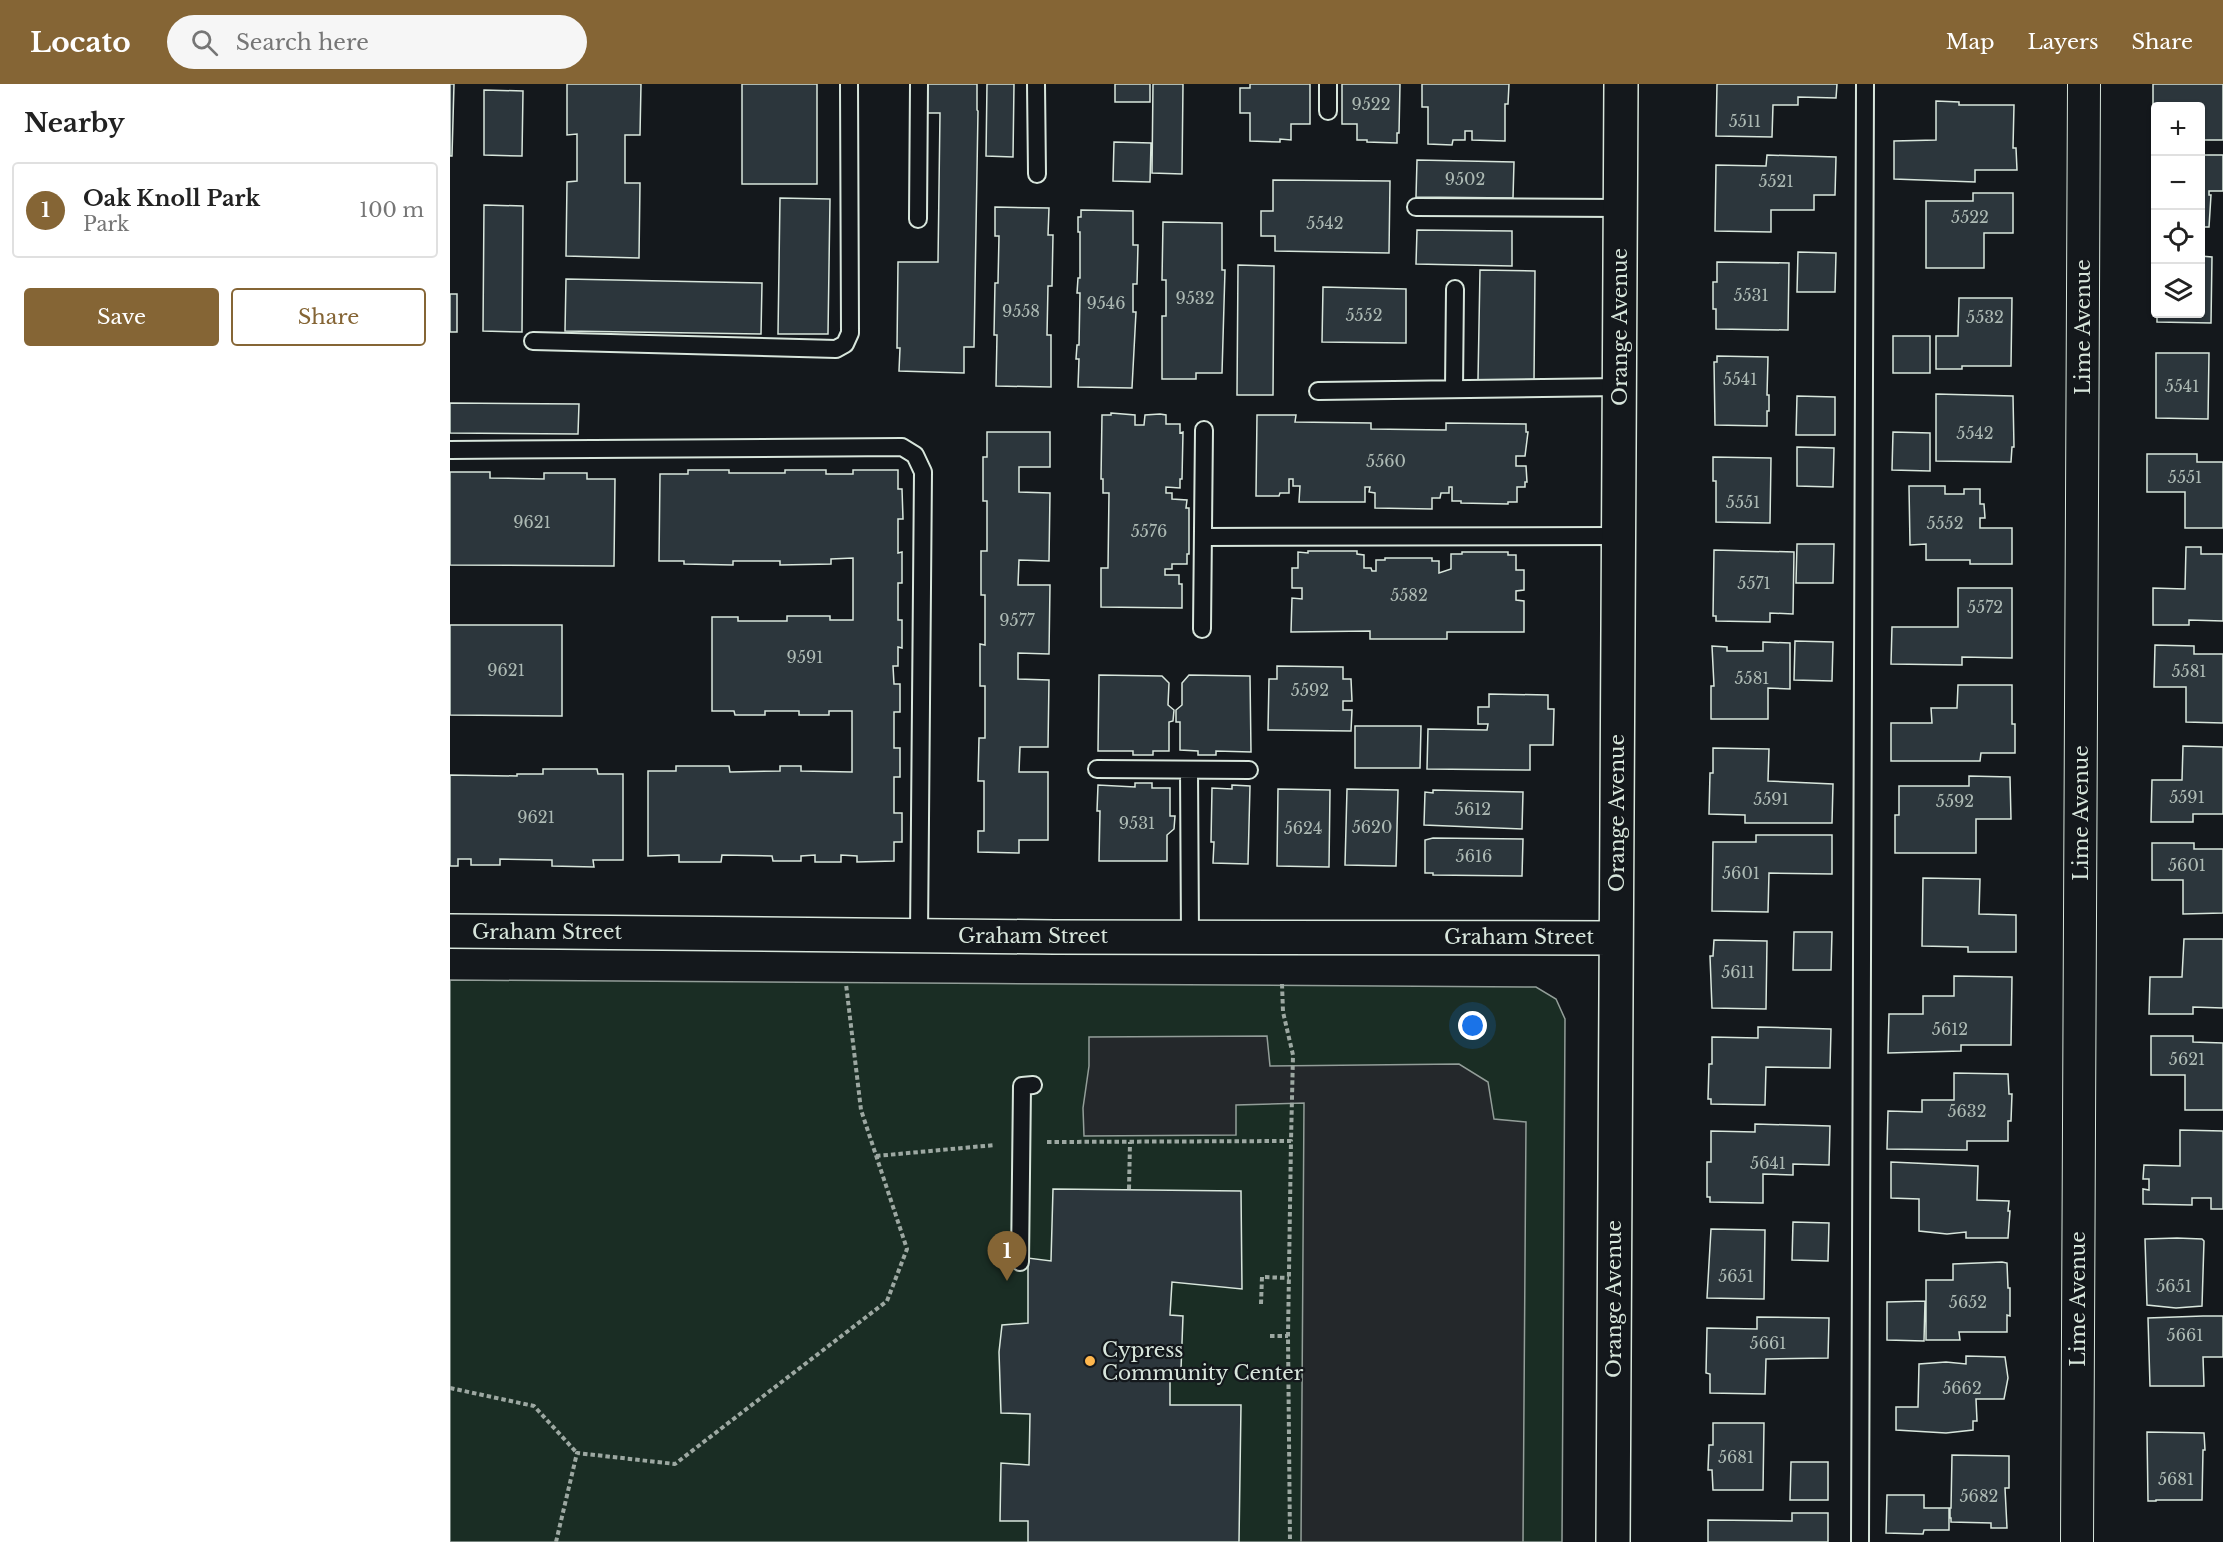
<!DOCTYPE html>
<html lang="en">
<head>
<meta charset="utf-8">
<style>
  :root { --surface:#fff; --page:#f6f6f6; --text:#222; --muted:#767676; --line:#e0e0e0; --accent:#856535 }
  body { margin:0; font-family:"Libre Baskerville",serif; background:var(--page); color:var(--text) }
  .controls { position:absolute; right:18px; top:18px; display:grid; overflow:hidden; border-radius:6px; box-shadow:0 2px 4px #0004 }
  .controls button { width:54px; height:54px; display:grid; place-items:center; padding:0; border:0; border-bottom:2px solid var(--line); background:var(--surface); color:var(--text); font:30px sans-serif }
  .you { position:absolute; left:1023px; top:942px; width:21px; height:21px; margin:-15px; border:4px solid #fff; border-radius:50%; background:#1a73e8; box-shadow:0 0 0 9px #1a73e833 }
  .badge { display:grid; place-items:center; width:39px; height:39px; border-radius:50%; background:var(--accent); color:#fff; font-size:20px; font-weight:700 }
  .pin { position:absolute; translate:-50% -50px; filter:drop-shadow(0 2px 3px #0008) }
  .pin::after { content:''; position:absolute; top:32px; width:21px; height:18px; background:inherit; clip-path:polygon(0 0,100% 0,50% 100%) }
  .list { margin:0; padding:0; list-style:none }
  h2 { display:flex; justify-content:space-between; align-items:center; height:78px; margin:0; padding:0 24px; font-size:26px }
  h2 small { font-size:20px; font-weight:400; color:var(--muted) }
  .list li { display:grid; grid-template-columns:39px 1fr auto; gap:18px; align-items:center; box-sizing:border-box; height:96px; margin:0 12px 12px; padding:0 12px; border:2px solid var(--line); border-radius:6px }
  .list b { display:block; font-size:22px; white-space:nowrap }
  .list p { margin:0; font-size:20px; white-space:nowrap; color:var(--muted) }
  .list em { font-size:20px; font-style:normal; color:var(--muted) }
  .actions { display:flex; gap:12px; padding:18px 24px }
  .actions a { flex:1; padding:14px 0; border:2px solid var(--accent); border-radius:6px; text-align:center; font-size:21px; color:var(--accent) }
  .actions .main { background:var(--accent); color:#fff }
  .icon { flex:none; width:33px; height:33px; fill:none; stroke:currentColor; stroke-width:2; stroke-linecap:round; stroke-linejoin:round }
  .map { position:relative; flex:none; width:1773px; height:1458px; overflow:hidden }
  header { display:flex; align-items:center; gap:36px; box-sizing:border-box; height:84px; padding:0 30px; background:var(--accent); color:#fff }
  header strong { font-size:28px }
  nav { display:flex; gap:33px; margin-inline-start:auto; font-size:21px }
  .search { width:420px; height:54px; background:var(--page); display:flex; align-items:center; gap:15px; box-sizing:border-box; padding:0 21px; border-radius:33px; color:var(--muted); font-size:22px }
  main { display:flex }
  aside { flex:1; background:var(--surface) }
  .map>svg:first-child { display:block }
</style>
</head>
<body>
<header>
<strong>Locato</strong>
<div class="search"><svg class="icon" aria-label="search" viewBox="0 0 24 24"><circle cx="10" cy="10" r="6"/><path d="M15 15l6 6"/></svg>Search here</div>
<nav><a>Map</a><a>Layers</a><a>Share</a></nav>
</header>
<main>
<aside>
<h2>Nearby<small></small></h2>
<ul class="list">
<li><span class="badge">1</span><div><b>Oak Knoll Park</b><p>Park</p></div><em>100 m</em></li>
</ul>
<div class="actions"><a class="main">Save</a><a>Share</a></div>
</aside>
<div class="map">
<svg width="1773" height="1458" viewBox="0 0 1773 1458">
  <rect width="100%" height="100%" fill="#14181c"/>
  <path fill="#1a2d24" stroke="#939e99" stroke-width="1.5" d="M0,896C362,900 724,899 1086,903L1106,915L1115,935L1112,1458H0Z"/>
  <path fill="#24282b" stroke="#939e99" stroke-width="1.5" d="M817,952L820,982L1009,980L1038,998L1044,1035L1076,1038L1073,1458H851L854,1019L786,1021V1051L634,1052L633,1024L639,982V953Z"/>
  <path fill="#2c363c" stroke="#d8e6dc" stroke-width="1.5" d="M0,0H4L2,72H0Z
    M117,0H191L190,51H175V99H190L189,174L116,172L117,98L127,97V50L117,51Z
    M292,0H367V100H292Z
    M475,0H527V26L528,27L524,263H514V289L449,287L450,264H447L448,178H488L490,29H475Z
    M537,0H564L563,73L536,72Z
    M665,0H700V18H665Z
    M703,0H733L732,90L702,89Z
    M800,0H860V40H841V56L830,55V58L800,57V29H790V4H800Z
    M892,0H950L949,49H947V59L917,58V56H907V40H892Z
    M972,0H1059L1058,20H1055V57L1022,56V47H1015V56H1003L1002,61L978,60V23H972Z
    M1267,0H1387L1386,14L1348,13V21H1323L1322,53L1266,52Z
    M1703,0H1773V56H1750V22H1736V20H1703Z
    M34,6L73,7L72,72L34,71Z
    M1486,17L1509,18V21H1564L1563,64H1566L1567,86H1525V98L1444,95V57L1486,56Z
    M664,58L701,59L700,98L663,97Z
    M1317,71L1386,73L1385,111H1364V126H1321V148L1265,147L1266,81L1316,82Z
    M1750,71H1773V107H1759V111H1761L1759,143H1750Z
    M967,76L1064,78L1063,114L966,113Z
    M823,96L940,97L939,169L825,167V152H811V127H823Z
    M1523,109H1563V149H1534V184H1476V117H1523Z
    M330,114L380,115L378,250H328Z
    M34,121L73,122L72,248L33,247Z
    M545,123L599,124L598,151H603L602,202H598L597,251H601V303L546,302L547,251H544L545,199H548L549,152H545Z
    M631,126L683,127V161H688L687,200H683V228H686L682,304L628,303L629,275H626L627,261H629L630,209H627L628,194H630V148H628V133H631Z
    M713,138L772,139V186H775L772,289H746V295H712V232H716V196H712Z
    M967,146L1062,147V182L966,180Z
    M1348,168L1386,169L1385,208H1347Z
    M1750,172L1762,173L1761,239L1707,238V230H1750Z
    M1267,178L1339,179L1338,246L1266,245V225H1263V198H1267Z
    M788,181L824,182L823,311H787Z
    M1030,186L1085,187L1084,297L1028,296Z
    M116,195L312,199L311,250L115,247Z
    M873,203L956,205V259L872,258Z
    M0,210H7V248H0Z
    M1509,214H1562L1561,282H1512V285H1486V252H1508Z
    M1443,252H1480V289H1443Z
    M1706,269H1759L1758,335L1706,334Z
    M1267,272L1318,273L1317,311H1319V327H1317V342L1265,341L1264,278H1267Z
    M1486,310L1563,312L1564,363H1562L1561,378L1486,377Z
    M1347,312L1385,313V351H1346Z
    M0,319L129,320L128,350L0,349Z
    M661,329L685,331V341H694L695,331L710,330L716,331V340H730V349L733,348L732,395H730V404L716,403V409H722V415L737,416L736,424H739V470H737V480H722V485H715V491H729V500H732V524L651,523V484H658L659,409H653V395H651L652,331H661Z
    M807,331H846L845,338L921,339V345L996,346V339L1076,340V348H1078L1075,372H1066V382H1076L1077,398H1075V403H1067V418H1058V420L1011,419V417H1002V403H999V409H991L990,414H982V425L925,424V409L919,408L920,403H915V418H849L850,402H843V395H839V409H830L829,412H806Z
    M537,348H600V383H569V408L600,409L599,477L569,476L568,501H600L599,570L568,569V595L599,596L598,663H570L569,688H598V756H569V769L528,768V747H534V697H528L529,654H535V602H530V560L535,561V511H531V467H537V417H533V373H537Z
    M1443,348L1480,349V387L1442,386Z
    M1347,363L1384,364L1383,403L1347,402Z
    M1697,370H1747V378H1773V444H1735V408H1697Z
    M1263,373L1321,374L1320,439L1266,438V397H1263Z
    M238,386H279V389H335V386H376V390H403V386H448V405H452L453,435H448V469L452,468V499H448V536H452V564L448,563V582H443L444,600H450V628H444V664H450V693H444V729H452V758H444V777L407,778V772L391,771V778H365V771L351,772V777H323L322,772L272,771L271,778H229V771L198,772V687H226V682H279L280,688L330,687V682H351V687L402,688V627H379V631H349V627H315V631H285L284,627H262V533H288V537H337V532H380V536H403V474L381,475V480L330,481V477H283V481L234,480V477H209L210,390H238Z
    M0,388H40V394L94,395V389H137V395H165L164,482L0,481Z
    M1459,402H1495V410H1514V405H1530V420H1534L1535,434H1530V444H1562V480H1520V476H1476V460L1460,461Z
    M1347,460H1384L1383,499H1346Z
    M1736,463H1751V470H1773V537L1739,536V541H1703V504L1735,505Z
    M1264,466L1344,468L1343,530L1320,529V538L1266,537V532H1263Z
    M858,467H907V470L914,471V484H921L922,487H926V476H935V474H982V477H989V489L1001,485V470H1012V468H1058V471H1066V486H1074V506L1066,507V516L1074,517V548H997V555H920V547L841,548L842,514L852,515V504H842V484H848V468L858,469Z
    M1508,504H1562V574L1512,573V581L1441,580L1442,543H1508Z
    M0,541H112V632L0,631Z
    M1345,557L1383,558L1382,597L1344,596Z
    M1313,558L1340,559V605L1318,604V635H1261V602H1264L1262,562L1277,563V567H1313Z
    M1705,561L1744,562V570H1773V639L1736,638V603H1704Z
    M827,582L893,583V595H901L902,617H893V626H902L901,647L818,646L819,595H827Z
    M649,591L712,592L719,599L718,621L724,626L723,637L719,638V667H703V671H683V667H648Z
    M739,591L800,592L801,668L766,667V671H748V667L730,666V638H726V626L732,621V599Z
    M1508,601H1562V640H1565V669H1531L1530,677H1441V639H1482L1481,624H1507Z
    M1039,610L1098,611V625H1104L1103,661H1080V686L977,685L978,645L1037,646L1038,640H1028V623H1039Z
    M905,642H971L970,684H905Z
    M1733,662L1773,663V730H1743V738H1701L1702,696H1732Z
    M1263,664L1319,665L1318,697L1383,700L1382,739H1295V731L1259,730L1260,689H1263Z
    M93,685H147L148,690H173V776H143L144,783L102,782V776L50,775V781H21V775H8V782H0V691L67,692V690H93Z
    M1519,692L1560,693L1561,735H1526V769H1445V731H1449V702H1519Z
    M685,699H702V704H720V732H725L724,745L717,751V777H649L650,727H647L648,701L685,703Z
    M782,701L800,702L798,780L763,779L764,758H761L762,704L782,705Z
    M828,705L880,706L879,783L827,782Z
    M897,705L948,706L946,782L895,781Z
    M983,706L1073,708L1072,745L974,741L975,708L983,709Z
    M1306,751H1382V790L1319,789L1318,828L1262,827L1263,758H1306Z
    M983,754L1073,755L1072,792L983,791V789H975V756Z
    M1702,759H1744V765H1773V829L1733,830V796H1702Z
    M1473,794L1530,795L1529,830L1566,831V868H1518V863L1472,862Z
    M1344,848H1382L1381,886H1343Z
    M1734,855H1773V924L1743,923V930H1699L1700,893H1732Z
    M1264,856L1317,857L1316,925L1262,924L1260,872H1263Z
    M1504,892L1562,893L1561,961H1511V967L1438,969L1439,930H1473V912H1504Z
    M1308,943L1381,945L1380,984L1316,983L1315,1021L1261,1020V1015H1258L1259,980H1262V953L1308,954Z
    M1701,952H1743V958L1773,959V1026H1735V991H1701Z
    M1504,989L1558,990L1559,1010H1562L1561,1037H1558V1057H1517V1066L1437,1065L1438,1027L1472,1028V1016H1504Z
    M1305,1040L1380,1042L1379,1081L1343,1080V1091L1313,1090V1119L1260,1118V1113H1257V1078H1261V1047L1305,1048Z
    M1730,1046L1773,1047V1125H1761V1114H1742V1121L1693,1120V1105L1699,1106V1095H1693L1694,1081L1730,1082Z
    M1441,1078L1528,1082L1527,1116L1559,1117L1558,1127H1560L1558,1154H1516V1148L1497,1150L1469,1147V1115L1441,1114Z
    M603,1105L791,1107L792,1205L722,1198L720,1231L733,1232L731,1285L720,1286V1321H791L789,1458H578V1437H550L551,1379L579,1381L580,1330L551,1329L549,1268L552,1241L578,1239V1174L601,1177Z
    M1343,1138L1379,1139L1378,1177L1342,1176Z
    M1261,1145L1315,1146L1314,1215L1257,1214Z
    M1727,1154L1752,1155L1754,1157L1752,1222L1726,1224L1697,1221L1695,1155Z
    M1552,1178L1557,1179L1558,1204H1560V1232L1557,1231V1248H1509L1510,1256H1476V1196H1503V1180Z
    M1475,1217L1474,1257L1437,1256V1218Z
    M1753,1232H1773V1273H1753L1754,1302H1700L1698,1234Z
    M1307,1233L1379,1234L1378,1274L1316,1275L1315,1310L1260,1309V1290L1256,1289L1257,1244L1307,1245Z
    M1516,1272L1555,1273L1558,1294L1554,1315H1526L1527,1337H1523V1346L1496,1349L1446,1346V1323H1468L1469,1280L1496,1278L1516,1280Z
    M1263,1339H1314L1313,1406H1263L1262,1386H1258L1259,1361H1263Z
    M1697,1348L1754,1349L1755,1366H1753L1752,1416H1706V1417H1698Z
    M1502,1371L1559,1372V1404H1555L1557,1444H1541V1439L1501,1438V1434H1500V1424H1501Z
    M1341,1378H1378V1416H1340Z
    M1437,1411H1474V1424H1499V1446H1474L1473,1450L1436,1449Z
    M1342,1429H1378V1458H1258V1436L1342,1437Z"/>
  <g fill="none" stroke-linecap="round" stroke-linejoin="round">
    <defs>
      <path id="lane" d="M586,0L587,90
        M878,0V27
        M966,123L1171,124
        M468,135L469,0
        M83,257L386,265L395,260L400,249L399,0
        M1004,305L1005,205
        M868,307L1170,303
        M0,366L452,363L465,371L473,388L469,851
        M753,453L1168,452
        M752,545L754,346
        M647,685L799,686
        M739,686L740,852
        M570,1178L572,1002L583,1001
        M1410,1458L1415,0"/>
      <path id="street" d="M1627,1458L1634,0"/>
      <path id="secondary" d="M0,847L604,853L1166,854
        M1163,1458L1171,0"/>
    </defs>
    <use href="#lane" stroke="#d8e6dc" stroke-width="20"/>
    <use href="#street" stroke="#d8e6dc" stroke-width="34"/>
    <use href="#secondary" stroke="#d8e6dc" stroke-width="36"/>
    <path stroke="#9da8a2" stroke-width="4" stroke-dasharray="4.5 3" stroke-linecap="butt" d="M832,900L833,928L843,971L841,1057
      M597,1058L841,1057L838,1252L840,1458
      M426,1072L545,1061
      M679,1105L680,1058
      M811,1220L812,1193L839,1194
      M820,1252H838
      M0,1304L84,1322L127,1369
      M106,1458L127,1369L225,1380L437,1217L457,1165L411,1026L396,900"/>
    <use href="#lane" stroke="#14181c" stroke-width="16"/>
    <use href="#street" stroke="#14181c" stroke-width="32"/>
    <use href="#secondary" stroke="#14181c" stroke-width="33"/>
  </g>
  <circle fill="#ffb74d" stroke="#14181c" stroke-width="2" cx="640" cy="1277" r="6"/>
  <g text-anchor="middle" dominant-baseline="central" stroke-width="4.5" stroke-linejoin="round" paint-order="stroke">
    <g font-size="16" fill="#adbab4">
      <text x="921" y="20">9522</text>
      <text x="1295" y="37">5511</text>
      <text x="1015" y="95">9502</text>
      <text x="1326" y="97">5521</text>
      <text x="1520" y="133">5522</text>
      <text x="875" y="139">5542</text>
      <text x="1301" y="211">5531</text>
      <text x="745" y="214">9532</text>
      <text x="656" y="219">9546</text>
      <text x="571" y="227">9558</text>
      <text x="914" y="231">5552</text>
      <text x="1535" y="233">5532</text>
      <text x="1290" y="295">5541</text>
      <text x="1732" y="302">5541</text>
      <text x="1525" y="349">5542</text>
      <text x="936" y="377">5560</text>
      <text x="1735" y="393">5551</text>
      <text x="1293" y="418">5551</text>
      <text x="82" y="438">9621</text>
      <text x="1495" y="439">5552</text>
      <text x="699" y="447">5576</text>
      <text x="1304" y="499">5571</text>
      <text x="959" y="511">5582</text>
      <text x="1535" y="523">5572</text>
      <text x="567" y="536">9577</text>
      <text x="355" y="573">9591</text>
      <text x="56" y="586">9621</text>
      <text x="1739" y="587">5581</text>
      <text x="1302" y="594">5581</text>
      <text x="860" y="606">5592</text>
      <text x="1737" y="713">5591</text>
      <text x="1321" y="715">5591</text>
      <text x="1505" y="717">5592</text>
      <text x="1023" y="725">5612</text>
      <text x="86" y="733">9621</text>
      <text x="687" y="739">9531</text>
      <text x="922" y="743">5620</text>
      <text x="853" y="744">5624</text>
      <text x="1024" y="772">5616</text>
      <text x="1737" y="781">5601</text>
      <text x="1291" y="789">5601</text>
      <text x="1288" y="888">5611</text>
      <text x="1500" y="945">5612</text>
      <text x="1737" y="975">5621</text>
      <text x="1517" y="1027">5632</text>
      <text x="1318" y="1079">5641</text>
      <text x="1286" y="1192">5651</text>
      <text x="1724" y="1202">5651</text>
      <text x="1518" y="1218">5652</text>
      <text x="1735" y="1251">5661</text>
      <text x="1318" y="1259">5661</text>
      <text x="1512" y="1304">5662</text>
      <text x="1286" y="1373">5681</text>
      <text x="1726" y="1395">5681</text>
      <text x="1529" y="1412">5682</text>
    </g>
    <g font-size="20" fill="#d8e6dc" stroke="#14181c">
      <text transform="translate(1170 243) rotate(-90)">Orange Avenue</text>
      <text transform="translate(1633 243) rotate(-90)">Lime Avenue</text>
      <text transform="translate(1167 729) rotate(-90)">Orange Avenue</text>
      <text transform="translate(1631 729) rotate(-90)">Lime Avenue</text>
      <text x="97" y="848">Graham Street</text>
      <text x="583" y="852">Graham Street</text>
      <text x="1069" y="853">Graham Street</text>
      <text transform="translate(1164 1215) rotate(-90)">Orange Avenue</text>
      <text transform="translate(1628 1215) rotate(-90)">Lime Avenue</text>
    </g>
    <g font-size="20" fill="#d8e6dc" stroke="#14181c" text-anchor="start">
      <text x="652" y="1266">Cypress<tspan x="652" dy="23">Community Center</tspan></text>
    </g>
  </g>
</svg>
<div class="controls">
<button>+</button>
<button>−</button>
<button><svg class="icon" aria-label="locate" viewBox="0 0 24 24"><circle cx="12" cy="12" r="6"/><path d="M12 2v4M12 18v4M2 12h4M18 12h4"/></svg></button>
<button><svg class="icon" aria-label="layers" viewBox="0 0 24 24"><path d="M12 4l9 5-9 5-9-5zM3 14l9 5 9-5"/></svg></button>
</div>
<div class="you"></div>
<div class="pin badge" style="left:557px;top:1197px">1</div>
</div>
</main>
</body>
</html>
